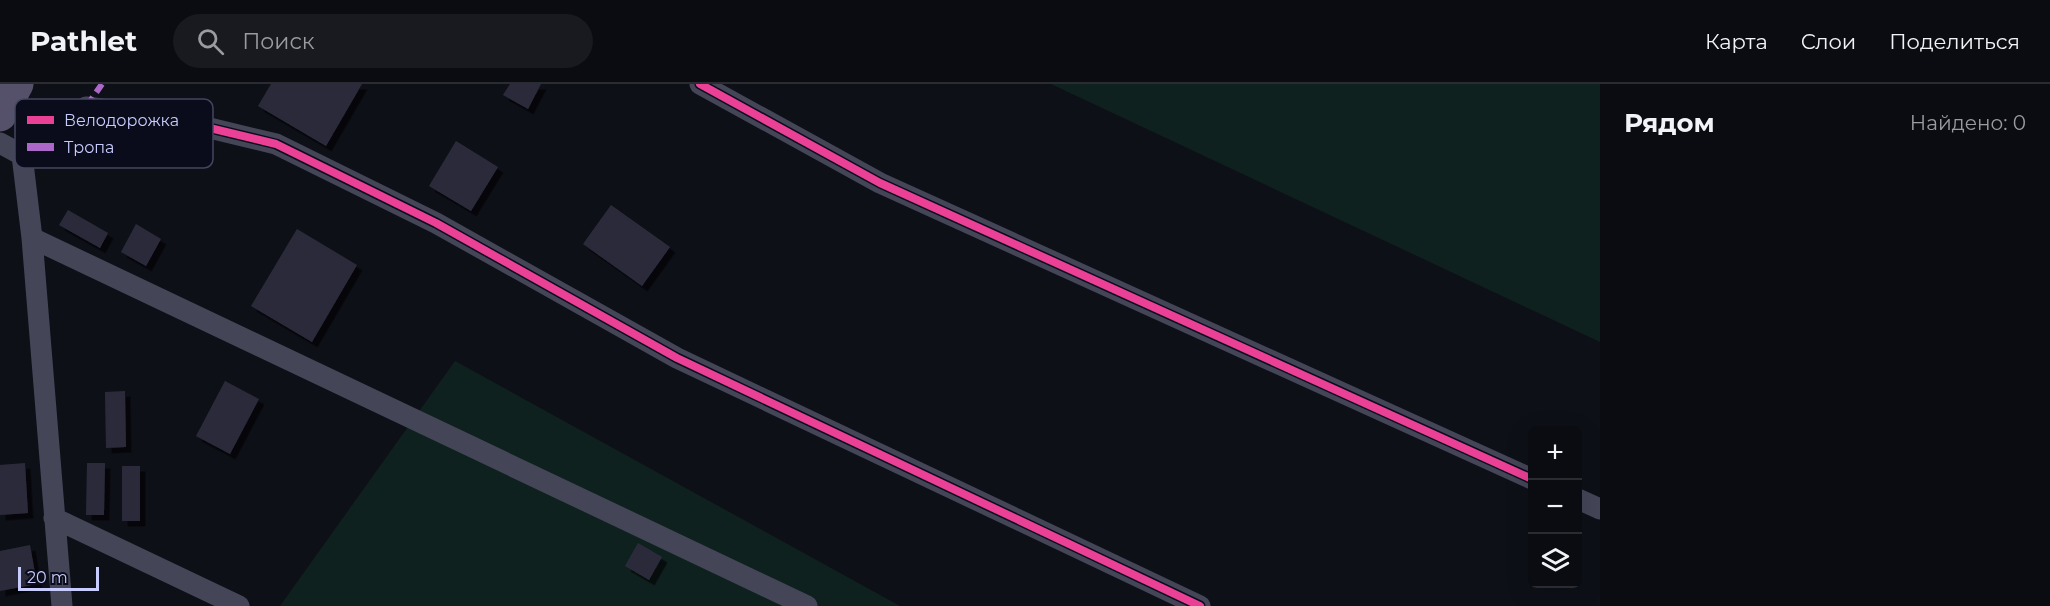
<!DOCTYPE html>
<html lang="ru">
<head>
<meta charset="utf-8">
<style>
  :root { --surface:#0a0c12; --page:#181a20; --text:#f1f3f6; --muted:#999b9f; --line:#2a2c32 }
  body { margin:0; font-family:Montserrat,sans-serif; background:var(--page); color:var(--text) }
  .controls { position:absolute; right:18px; bottom:18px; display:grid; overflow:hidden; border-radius:9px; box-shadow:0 6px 24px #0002 }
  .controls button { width:54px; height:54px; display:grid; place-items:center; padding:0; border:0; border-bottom:2px solid var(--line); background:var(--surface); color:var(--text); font:30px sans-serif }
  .scale { position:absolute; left:18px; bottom:15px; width:81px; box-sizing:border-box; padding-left:6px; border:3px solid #c7ccfd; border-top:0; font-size:16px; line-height:21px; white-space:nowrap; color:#c7ccfd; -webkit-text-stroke:4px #0b0c1b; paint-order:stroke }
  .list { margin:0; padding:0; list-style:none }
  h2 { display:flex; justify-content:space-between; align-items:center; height:78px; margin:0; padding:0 24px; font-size:26px }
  h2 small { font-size:20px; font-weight:400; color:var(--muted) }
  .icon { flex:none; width:33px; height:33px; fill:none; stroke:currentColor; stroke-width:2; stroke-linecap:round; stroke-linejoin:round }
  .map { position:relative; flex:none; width:1600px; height:522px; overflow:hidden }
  header { display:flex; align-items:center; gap:36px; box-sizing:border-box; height:84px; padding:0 30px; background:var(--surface); border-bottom:2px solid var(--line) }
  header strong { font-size:28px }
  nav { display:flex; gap:33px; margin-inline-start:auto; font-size:21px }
  .search { width:420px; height:54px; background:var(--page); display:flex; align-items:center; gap:15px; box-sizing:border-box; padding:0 21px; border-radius:33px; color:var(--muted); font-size:22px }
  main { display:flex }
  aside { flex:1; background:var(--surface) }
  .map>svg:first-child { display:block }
</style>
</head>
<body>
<header>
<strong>Pathlet</strong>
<div class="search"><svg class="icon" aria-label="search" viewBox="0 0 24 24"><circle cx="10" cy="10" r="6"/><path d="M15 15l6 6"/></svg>Поиск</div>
<nav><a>Карта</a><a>Слои</a><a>Поделиться</a></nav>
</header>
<main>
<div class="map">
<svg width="1600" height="522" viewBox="0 0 1600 522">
  <defs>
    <filter id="shadow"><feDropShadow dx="5.5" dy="5.5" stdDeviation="0" flood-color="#0009"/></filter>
  </defs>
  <rect width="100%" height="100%" fill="#0e1018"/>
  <path fill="#0f211e" d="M1051,0H1600V258Z
    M455,277L900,522H280Z"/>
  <path fill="#2b2c3b" filter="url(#shadow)" d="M271,0H362L326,62L258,22Z
    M510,0H541L528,25L503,11Z
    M456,57L498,83L471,127L429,102Z
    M611,121L670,163L642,202L583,160Z
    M68,126L108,149L100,164L59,141Z
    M136,140L161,155L146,182L121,168Z
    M297,145L357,181L312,258L251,222Z
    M225,297L259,315L230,370L196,352Z
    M125,307L126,363L106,364L105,308Z
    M25,379L28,429L0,431V381Z
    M87,379H105L104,431H86Z
    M122,382H140V437H122Z
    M638,459L662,473L649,496L625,482Z
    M30,461L37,500L0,507V467Z"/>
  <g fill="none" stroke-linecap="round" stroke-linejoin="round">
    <path stroke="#444658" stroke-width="21" d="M700,0L880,99L1532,395
      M0,59L22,71L32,154L62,522
      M22,71L86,23L164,33L276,60L436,139L677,274L1200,522
      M32,154L807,522
      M1578,415L1600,425
      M54,434L239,522"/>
    <path stroke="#55516b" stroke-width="33" d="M0,31L17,0"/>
    <path stroke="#ac68c9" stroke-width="6" stroke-dasharray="12 6" stroke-linecap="butt" d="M86,23L102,0"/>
    <defs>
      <path id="cycleway" d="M700,0L880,99L1532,395
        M22,71L86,23L164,33L276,60L436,139L677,274L1200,522"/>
    </defs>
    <use href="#cycleway" stroke="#0b0c1b" stroke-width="11"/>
    <use href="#cycleway" stroke="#ea4096" stroke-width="8"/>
  </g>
  <rect x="15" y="15" width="198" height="69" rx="9" fill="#0b0c1b" stroke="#43465f" stroke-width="1.5"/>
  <rect x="27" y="32" width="27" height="8" fill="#ea4096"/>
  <rect x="27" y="59" width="27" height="8" fill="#ac68c9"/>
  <g font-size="16" fill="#c7ccfd">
    <text x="64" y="42">Велодорожка</text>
    <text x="64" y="69">Тропа</text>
  </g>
</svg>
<div class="controls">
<button>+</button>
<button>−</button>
<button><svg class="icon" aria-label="layers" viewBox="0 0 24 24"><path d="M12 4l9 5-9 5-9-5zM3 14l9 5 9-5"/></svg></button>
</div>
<div class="scale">20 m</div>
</div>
<aside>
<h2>Рядом<small>Найдено: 0</small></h2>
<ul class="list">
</ul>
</aside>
</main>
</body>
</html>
